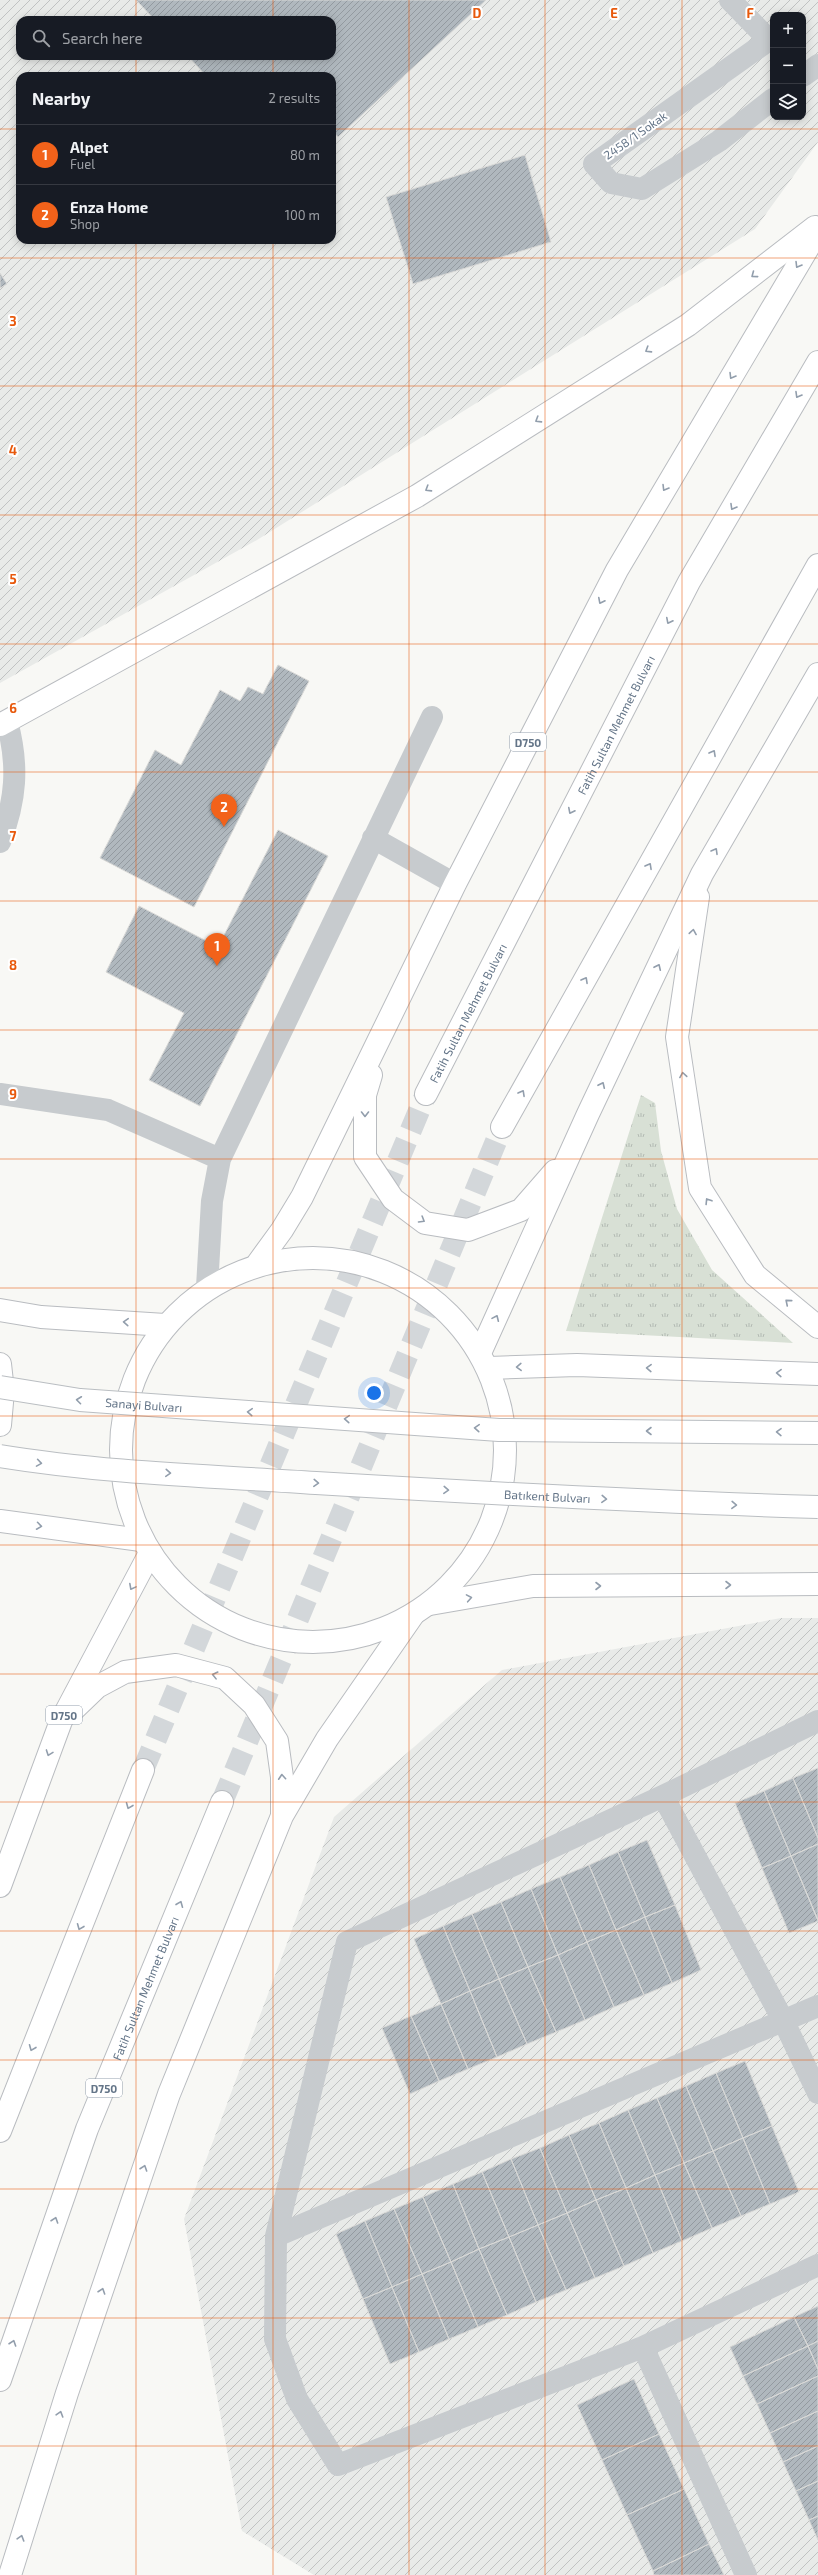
<!DOCTYPE html>
<html lang="en">
<head>
<meta charset="utf-8">
<style>
  :root { --surface:#171b24; --page:#20242c; --text:#f1f3f6; --muted:#9ea1a6; --line:#363941; --accent:#f2621a }
  body { margin:0; font-family:"Exo 2",sans-serif; background:var(--page); color:var(--text) }
  .controls { position:absolute; right:12px; top:12px; display:grid; overflow:hidden; border-radius:8px; box-shadow:0 2px 10px #0003 }
  .controls button { width:36px; height:36px; display:grid; place-items:center; padding:0; border:0; border-bottom:1px solid var(--line); background:var(--surface); color:var(--text); font:20px sans-serif }
  .you { position:absolute; left:374px; top:1393px; width:14px; height:14px; margin:-10px; border:3px solid #fff; border-radius:50%; background:#1a73e8; box-shadow:0 0 0 6px #1a73e833 }
  .badge { display:grid; place-items:center; width:26px; height:26px; border-radius:50%; background:var(--accent); color:#fff; font-size:13px; font-weight:700 }
  .pin { position:absolute; translate:-50% -33px; filter:drop-shadow(0 1px 2px #0008) }
  .pin::after { content:''; position:absolute; top:21px; width:14px; height:12px; background:inherit; clip-path:polygon(0 0,100% 0,50% 100%) }
  .list { margin:0; padding:0; list-style:none }
  h2 { display:flex; justify-content:space-between; align-items:center; height:52px; margin:0; padding:0 16px; font-size:17px }
  h2 small { font-size:13px; font-weight:400; color:var(--muted) }
  .list li { display:grid; grid-template-columns:26px 1fr auto; gap:12px; align-items:center; box-sizing:border-box; height:60px; padding:0 16px; border-top:1px solid var(--line) }
  .list b { display:block; font-size:15px; white-space:nowrap }
  .list p { margin:0; font-size:13px; white-space:nowrap; color:var(--muted) }
  .list em { font-size:13px; font-style:normal; color:var(--muted) }
  .icon { flex:none; width:22px; height:22px; fill:none; stroke:currentColor; stroke-width:2; stroke-linecap:round; stroke-linejoin:round }
  .map { position:relative; flex:none; width:818px; height:2575px; overflow:hidden }
  .search { position:absolute; background:var(--surface); box-shadow:0 2px 10px #0003; left:16px; top:16px; width:320px; height:44px; display:flex; align-items:center; gap:10px; box-sizing:border-box; padding:0 14px; border-radius:12px; color:var(--muted); font-size:15px }
  .panel { position:absolute; background:var(--surface); box-shadow:0 2px 10px #0003; left:16px; top:72px; width:320px; height:172px; border-radius:12px }
  .map>svg:first-child { display:block }
</style>
</head>
<body>
<div class="map">
<svg width="818" height="2575" viewBox="0 0 818 2575">
  <defs>
    <pattern id="industrial-furrows" width="10" height="10" patternUnits="userSpaceOnUse"><rect width="10" height="10" fill="#e8eae8"/><path d="M-1 1l2-2M0 10L10 0M9 11l2-2" fill="none" stroke="#c0c2c2"/></pattern>
    <pattern id="grass-tufts" width="24" height="20" patternUnits="userSpaceOnUse"><rect width="24" height="20" fill="#d8e0d5"/><path d="M3 7l-1-3M5 7V3M7 7l1-3M15 17l-1-3M17 17v-4M19 17l1-3" fill="none" stroke="#b3bab3"/></pattern>
    <pattern id="building-hatch" width="6" height="6" patternUnits="userSpaceOnUse"><rect width="6" height="6" fill="#b0b8be"/><path d="M-1 1l2-2M0 6l6-6M5 7l2-2" fill="none" stroke="#939aa0"/></pattern>
  </defs>
  <rect width="100%" height="100%" fill="#f8f8f5"/>
  <path fill="url(#industrial-furrows)" fill-rule="evenodd" d="M0,0H818V142L755,229L257,540L0,683ZM773,15H803V117H773ZM20,20H332V56H20ZM20,76H332V240H20Z
    M781,1618H818V2575H314L242,2531L184,2219L334,1817L502,1670Z"/>
  <path fill="url(#grass-tufts)" d="M641,1095L655,1103L661,1151L677,1209L712,1270L793,1343L566,1331Z"/>
  <path fill="url(#building-hatch)" stroke="#d9d9d7" d="M136,0H486L338,137L332,130V76H206L188,56H332V20H155Z
    M525,155L551,242L413,284L386,197Z
    M0,273L7,284L0,288Z
    M278,665L309,681L194,907L100,858L155,750L181,765L220,690L240,701L248,687L263,694Z
    M278,830L328,856L200,1106L149,1080L184,1013L106,972L139,906L218,947Z
    M818,1768V1838L793,1778Z
    M793,1778L818,1838V1844L791,1856L764,1791Z
    M764,1791L791,1856L762,1868L735,1803Z
    M647,1840L675,1905L645,1917L618,1852Z
    M818,1844V1920L791,1856Z
    M618,1852L645,1917L616,1930L589,1865Z
    M791,1856L818,1921L789,1933L762,1868Z
    M589,1865L616,1930L587,1942L560,1877Z
    M560,1877L587,1942L558,1955L531,1889Z
    M531,1889L558,1955L528,1967L501,1902Z
    M501,1902L528,1967L499,1979L472,1914Z
    M675,1905L701,1970L672,1983L645,1917Z
    M472,1914L499,1979L470,1991L443,1926Z
    M645,1917L672,1983L644,1995L616,1930Z
    M443,1926L470,1991L441,2004L414,1939Z
    M616,1930L644,1995L614,2007L587,1942Z
    M587,1942L614,2007L585,2020L558,1955Z
    M558,1955L585,2020L556,2032L528,1967Z
    M528,1967L556,2032L527,2044L499,1979Z
    M499,1979L527,2044L497,2057L470,1991Z
    M470,1991L497,2057L468,2069L441,2004Z
    M441,2004L468,2069L439,2081L411,2016Z
    M411,2016L439,2081L410,2094L382,2028Z
    M745,2061L772,2126L743,2138L716,2073Z
    M716,2073L743,2138L713,2151L686,2086Z
    M686,2086L713,2151L684,2163L657,2098Z
    M657,2098L684,2163L655,2175L628,2110Z
    M628,2110L655,2175L626,2188L599,2123Z
    M599,2123L626,2188L596,2200L569,2135Z
    M772,2126L799,2192L770,2204L743,2138Z
    M569,2135L596,2200L567,2213L540,2148Z
    M743,2138L770,2204L741,2216L713,2151Z
    M540,2148L567,2213L538,2225L511,2159Z
    M713,2151L741,2216L712,2228L684,2163Z
    M511,2159L538,2225L509,2237L482,2172Z
    M684,2163L712,2228L682,2241L655,2175Z
    M482,2172L509,2237L479,2249L453,2184Z
    M655,2175L682,2241L653,2253L626,2188Z
    M453,2184L479,2249L451,2262L423,2197Z
    M626,2188L653,2253L624,2266L596,2200Z
    M423,2197L451,2262L422,2274L394,2209Z
    M596,2200L624,2266L595,2278L567,2213Z
    M394,2209L422,2274L392,2287L365,2221Z
    M567,2213L595,2278L566,2290L538,2225Z
    M365,2221L392,2287L363,2299L336,2234Z
    M538,2225L566,2290L536,2302L509,2237Z
    M509,2237L536,2302L507,2315L479,2249Z
    M479,2249L507,2315L478,2327L451,2262Z
    M451,2262L478,2327L449,2339L422,2274Z
    M422,2274L449,2339L419,2352L392,2287Z
    M392,2287L419,2352L390,2364L363,2299Z
    M818,2306V2341L808,2346L794,2317Z
    M794,2317L808,2346L743,2376L730,2347Z
    M818,2341V2369L808,2346Z
    M808,2346L818,2369V2376L757,2404L743,2376Z
    M818,2376V2411L770,2433L757,2404Z
    M634,2379L659,2434L602,2460L577,2405Z
    M818,2411V2446L783,2462L770,2433Z
    M659,2434L684,2489L627,2515L602,2460Z
    M818,2446V2481L796,2491L783,2462Z
    M818,2481V2516L809,2520L796,2491Z
    M684,2489L709,2544L653,2571L627,2515Z
    M818,2516V2540L809,2520Z
    M709,2544L724,2575H654L653,2571Z"/>
  <g fill="none" stroke-linecap="round" stroke-linejoin="round">
    <path stroke="#d3d7da" stroke-width="22" stroke-dasharray="22 11" stroke-linecap="butt" d="M143,1770L426,1094
      M222,1802L502,1127"/>
    <defs>
      <g id="highway">
        <path d="M0,725L417,496L688,325L815,227"/>
        <path d="M698,897L677,1037L700,1188L755,1275L818,1327"/>
        <path d="M371,1075L365,1095V1157L393,1199L425,1223L468,1230L521,1210L555,1171"/>
        <path id="s1" d="M426,1094L689,582L818,362"/>
        <path d="M502,1127L818,565"/>
        <circle cx="313" cy="1450" r="192"/>
        <path d="M258,1263L282,1230L302,1197L455,884L617,570L818,231"/>
        <path d="M0,1310L41,1317L165,1325"/>
        <path d="M480,1353L588,1114L702,874L818,674"/>
        <path d="M0,1364L3,1391L0,1425"/>
        <path d="M489,1368L577,1365L818,1374"/>
        <path d="M0,1521L141,1540"/>
        <path d="M430,1604L533,1586L818,1584"/>
        <path d="M73,1710L97,1687L125,1672L176,1665L225,1678L254,1705L277,1741L282,1777V1815"/>
        <path d="M0,1886L61,1721L150,1553"/>
        <path d="M0,2131L143,1770"/>
        <path id="s2" d="M0,2380L87,2129L222,1802"/>
        <path d="M10,2575L67,2393L169,2094L282,1816L327,1739L413,1615"/>
      </g>
    </defs>
    <use href="#highway" stroke="#b9bcc0" stroke-width="24"/>
    <path stroke="#c7cbce" stroke-width="22" d="M373,838L455,884
      M0,1094L108,1110L220,1159
      M207,1287L212,1201L220,1159L432,717"/>
    <path stroke="#c7cbce" stroke-width="22" d="M730,0L769,40L594,164L611,183L642,189L719,141L773,99
      M803,76L818,65
      M0,842C16,800 19,766 7,722
      M818,1721L663,1796L347,1942L276,2236L275,2339L297,2399L338,2465L643,2347L818,2265
      M663,1796L784,2022L818,2093
      M276,2236L818,2006
      M643,2347L746,2575"/>
    <use href="#highway" stroke="#fff" stroke-width="22"/>
    <defs>
      <g id="primary-bridge">
        <path id="s3" d="M0,1387L80,1400L499,1430L818,1433"/>
        <path id="s4" d="M0,1456C104,1473 211,1476 316,1483C483,1493 650,1502 818,1507"/>
      </g>
    </defs>
    <use href="#primary-bridge" stroke="#babec2" stroke-width="24" stroke-linecap="butt"/>
    <use href="#primary-bridge" stroke="#fff" stroke-width="22"/>
  </g>
  <defs><path id="oneway-chevron" d="M-2-3.5L2.5 0L-2 3.5" fill="none" stroke-width="1.6" stroke-linecap="round" stroke-linejoin="round"/></defs>
  <g stroke="#929eac">
    <use href="#oneway-chevron" transform="translate(798 265) rotate(121)"/>
    <use href="#oneway-chevron" transform="translate(754 275) rotate(143)"/>
    <use href="#oneway-chevron" transform="translate(648 350) rotate(148)"/>
    <use href="#oneway-chevron" transform="translate(732 376) rotate(121)"/>
    <use href="#oneway-chevron" transform="translate(798 395) rotate(120)"/>
    <use href="#oneway-chevron" transform="translate(538 420) rotate(148)"/>
    <use href="#oneway-chevron" transform="translate(665 488) rotate(121)"/>
    <use href="#oneway-chevron" transform="translate(428 489) rotate(148)"/>
    <use href="#oneway-chevron" transform="translate(733 507) rotate(120)"/>
    <use href="#oneway-chevron" transform="translate(601 601) rotate(117)"/>
    <use href="#oneway-chevron" transform="translate(669 621) rotate(117)"/>
    <use href="#oneway-chevron" transform="translate(713 753) rotate(-61)"/>
    <use href="#oneway-chevron" transform="translate(571 811) rotate(117)"/>
    <use href="#oneway-chevron" transform="translate(715 851) rotate(-60)"/>
    <use href="#oneway-chevron" transform="translate(649 866) rotate(-61)"/>
    <use href="#oneway-chevron" transform="translate(693 932) rotate(-81)"/>
    <use href="#oneway-chevron" transform="translate(658 967) rotate(-65)"/>
    <use href="#oneway-chevron" transform="translate(585 980) rotate(-61)"/>
    <use href="#oneway-chevron" transform="translate(683 1075) rotate(-99)"/>
    <use href="#oneway-chevron" transform="translate(602 1085) rotate(-65)"/>
    <use href="#oneway-chevron" transform="translate(522 1093) rotate(-61)"/>
    <use href="#oneway-chevron" transform="translate(365 1114) rotate(90)"/>
    <use href="#oneway-chevron" transform="translate(708 1201) rotate(-122)"/>
    <use href="#oneway-chevron" transform="translate(422 1220) rotate(31)"/>
    <use href="#oneway-chevron" transform="translate(788 1302) rotate(-140)"/>
    <use href="#oneway-chevron" transform="translate(496 1318) rotate(-66)"/>
    <use href="#oneway-chevron" transform="translate(126 1322) rotate(-176)"/>
    <use href="#oneway-chevron" transform="translate(519 1367) rotate(178)"/>
    <use href="#oneway-chevron" transform="translate(649 1368) rotate(-178)"/>
    <use href="#oneway-chevron" transform="translate(779 1373) rotate(-178)"/>
    <use href="#oneway-chevron" transform="translate(79 1400) rotate(-173)"/>
    <use href="#oneway-chevron" transform="translate(250 1412) rotate(-176)"/>
    <use href="#oneway-chevron" transform="translate(347 1419) rotate(-176)"/>
    <use href="#oneway-chevron" transform="translate(477 1428) rotate(-176)"/>
    <use href="#oneway-chevron" transform="translate(649 1431) rotate(-180)"/>
    <use href="#oneway-chevron" transform="translate(779 1432) rotate(-179)"/>
    <use href="#oneway-chevron" transform="translate(39 1463) rotate(9)"/>
    <use href="#oneway-chevron" transform="translate(168 1473) rotate(4)"/>
    <use href="#oneway-chevron" transform="translate(316 1483) rotate(3)"/>
    <use href="#oneway-chevron" transform="translate(446 1490) rotate(3)"/>
    <use href="#oneway-chevron" transform="translate(604 1499) rotate(3)"/>
    <use href="#oneway-chevron" transform="translate(734 1505) rotate(2)"/>
    <use href="#oneway-chevron" transform="translate(39 1526) rotate(8)"/>
    <use href="#oneway-chevron" transform="translate(728 1585)"/>
    <use href="#oneway-chevron" transform="translate(598 1586)"/>
    <use href="#oneway-chevron" transform="translate(132 1587) rotate(118)"/>
    <use href="#oneway-chevron" transform="translate(469 1598) rotate(-10)"/>
    <use href="#oneway-chevron" transform="translate(215 1675) rotate(-166)"/>
    <use href="#oneway-chevron" transform="translate(49 1753) rotate(110)"/>
    <use href="#oneway-chevron" transform="translate(282 1777) rotate(-94)"/>
    <use href="#oneway-chevron" transform="translate(129 1806) rotate(112)"/>
    <use href="#oneway-chevron" transform="translate(180 1904) rotate(-68)"/>
    <use href="#oneway-chevron" transform="translate(80 1927) rotate(112)"/>
    <use href="#oneway-chevron" transform="translate(32 2048) rotate(112)"/>
    <use href="#oneway-chevron" transform="translate(144 2168) rotate(-71)"/>
    <use href="#oneway-chevron" transform="translate(55 2220) rotate(-71)"/>
    <use href="#oneway-chevron" transform="translate(102 2291) rotate(-71)"/>
    <use href="#oneway-chevron" transform="translate(13 2343) rotate(-71)"/>
    <use href="#oneway-chevron" transform="translate(60 2414) rotate(-73)"/>
    <use href="#oneway-chevron" transform="translate(21 2538) rotate(-73)"/>
  </g>
  <path fill="none" stroke="#e8590c" stroke-width="1" stroke-opacity="0.55" d="M136,0V20M273,0V20M409,0V2575M545,0V2575M682,0V2575M136,56V76M273,56V76M0,129H20M332,129H818M136,240V2575M273,240V2575M0,258H818M0,386H818M0,515H818M0,644H818M0,772H818M0,901H818M0,1030H818M0,1159H818M0,1288H818M0,1416H818M0,1545H818M0,1674H818M0,1802H818M0,1931H818M0,2060H818M0,2189H818M0,2318H818M0,2446H818"/>
  <g text-anchor="middle" dominant-baseline="central" stroke-width="4" stroke-linejoin="round" paint-order="stroke">
    <g fill="#fff" stroke="#929eac" stroke-width="1">
      <rect x="510" y="733" width="36" height="18" rx="3"/>
      <rect x="46" y="1706" width="36" height="18" rx="3"/>
      <rect x="86" y="2079" width="36" height="18" rx="3"/>
    </g>
    <g font-size="11" font-weight="bold" fill="#647588">
      <text x="528" y="742">D750</text>
      <text x="64" y="1715">D750</text>
      <text x="104" y="2088">D750</text>
    </g>
    <g font-size="12" fill="#647588" stroke="#fff">
      <text transform="translate(635 135) rotate(-35)">2458/1 Sokak</text>
      <text stroke="none"><textPath href="#s1" startOffset="415">Fatih Sultan Mehmet Bulvarı</textPath></text>
      <text stroke="none"><textPath href="#s1" startOffset="91">Fatih Sultan Mehmet Bulvarı</textPath></text>
      <text stroke="none"><textPath href="#s3" startOffset="145">Sanayi Bulvarı</textPath></text>
      <text stroke="none"><textPath href="#s4" startOffset="549">Batıkent Bulvarı</textPath></text>
      <text stroke="none"><textPath href="#s2" startOffset="418">Fatih Sultan Mehmet Bulvarı</textPath></text>
    </g>
  </g>
  <g font-size="13" text-anchor="middle" font-weight="bold" fill="#e8590c" stroke="#fff" stroke-width="4" stroke-linejoin="round" paint-order="stroke">
    <text x="477" y="18">D</text>
    <text x="614" y="18">E</text>
    <text x="750" y="18">F</text>
    <text x="13" y="326">3</text>
    <text x="13" y="455">4</text>
    <text x="13" y="584">5</text>
    <text x="13" y="713">6</text>
    <text x="13" y="841">7</text>
    <text x="13" y="970">8</text>
    <text x="13" y="1099">9</text>
  </g>
</svg>
<div class="controls">
<button>+</button>
<button>−</button>
<button><svg class="icon" aria-label="layers" viewBox="0 0 24 24"><path d="M12 4l9 5-9 5-9-5zM3 14l9 5 9-5"/></svg></button>
</div>
<div class="you"></div>
<div class="pin badge" style="left:217px;top:966px">1</div>
<div class="pin badge" style="left:224px;top:827px">2</div>
<div class="search"><svg class="icon" aria-label="search" viewBox="0 0 24 24"><circle cx="10" cy="10" r="6"/><path d="M15 15l6 6"/></svg>Search here</div>
<section class="panel">
<h2>Nearby<small>2 results</small></h2>
<ul class="list">
<li><span class="badge">1</span><div><b>Alpet</b><p>Fuel</p></div><em>80 m</em></li>
<li><span class="badge">2</span><div><b>Enza Home</b><p>Shop</p></div><em>100 m</em></li>
</ul>
</section>
</div>
</body>
</html>
